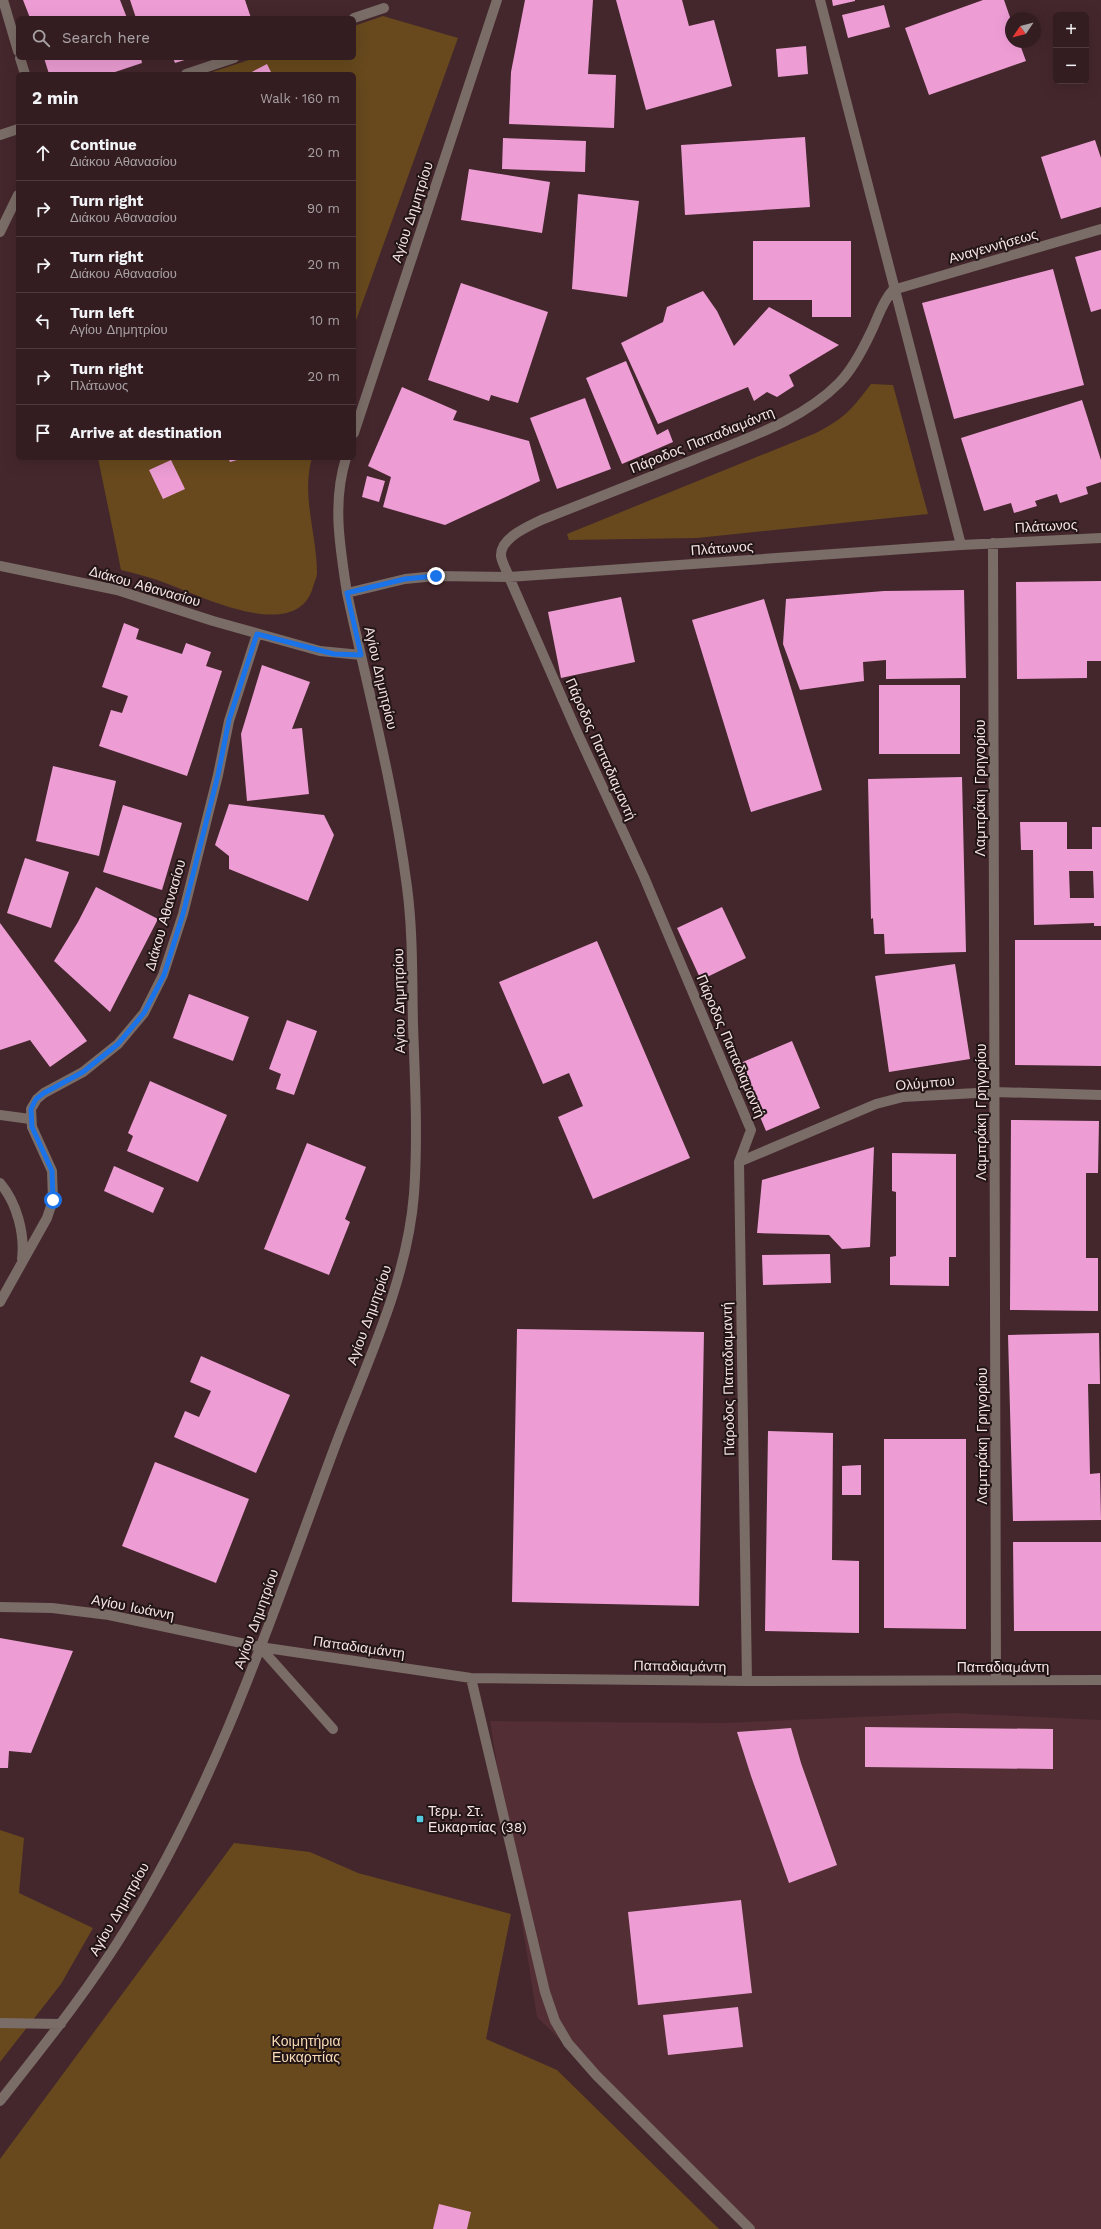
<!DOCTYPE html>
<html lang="en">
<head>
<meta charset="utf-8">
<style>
  :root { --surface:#331d21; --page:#3b262a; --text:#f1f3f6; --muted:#a9a2a5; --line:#4e3b3f }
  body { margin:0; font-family:"Work Sans",sans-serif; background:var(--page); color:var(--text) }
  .controls { position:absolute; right:12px; top:12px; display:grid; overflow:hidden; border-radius:6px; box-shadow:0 4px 16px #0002 }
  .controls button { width:36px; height:36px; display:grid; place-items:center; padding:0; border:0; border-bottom:1px solid var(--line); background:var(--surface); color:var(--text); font:20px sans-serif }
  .compass { position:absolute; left:1005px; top:12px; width:36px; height:36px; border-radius:50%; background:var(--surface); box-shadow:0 4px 16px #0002; rotate:235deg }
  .stop { position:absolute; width:12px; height:12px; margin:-9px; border:3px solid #1a73e8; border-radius:50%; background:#fff }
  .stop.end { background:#1a73e8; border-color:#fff; box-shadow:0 1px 4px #0008 }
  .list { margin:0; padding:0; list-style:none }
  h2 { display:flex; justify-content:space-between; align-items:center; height:52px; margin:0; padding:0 16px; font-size:17px }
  h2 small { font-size:13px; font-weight:400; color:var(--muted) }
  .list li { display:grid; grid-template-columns:26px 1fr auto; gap:12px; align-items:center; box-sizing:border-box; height:56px; padding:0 16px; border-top:1px solid var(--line) }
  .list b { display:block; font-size:15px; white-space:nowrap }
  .list p { margin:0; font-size:13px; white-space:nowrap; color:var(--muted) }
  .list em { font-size:13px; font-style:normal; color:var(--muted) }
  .icon { flex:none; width:22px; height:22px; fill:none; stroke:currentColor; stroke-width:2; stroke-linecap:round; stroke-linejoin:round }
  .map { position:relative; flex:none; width:1101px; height:2229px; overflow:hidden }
  .search { position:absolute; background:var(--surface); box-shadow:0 4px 16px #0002; left:16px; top:16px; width:340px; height:44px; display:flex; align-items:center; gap:10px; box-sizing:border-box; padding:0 14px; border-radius:6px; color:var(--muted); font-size:15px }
  .panel { position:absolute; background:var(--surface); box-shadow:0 4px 16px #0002; left:16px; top:72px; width:340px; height:388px; border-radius:6px }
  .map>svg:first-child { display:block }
</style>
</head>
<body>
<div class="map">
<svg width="1101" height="2229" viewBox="0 0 1101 2229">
  <rect width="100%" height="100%" fill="#44272c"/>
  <path fill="#532e34" d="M953,1713L1101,1720V2229H752L537,2017L490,1721L721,1723Z"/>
  <path fill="#67491d" d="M383,16L458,38L354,326V74H206L255,58H354V26Z
    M871,384L893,385L928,514L697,538L569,540L567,534L816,433C845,418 852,409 871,384Z
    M98,458H312C301,495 317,535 317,573C317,577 314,583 313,587C297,644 203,597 168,584C153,578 137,574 121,570Z
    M0,1830L24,1838L19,1893L93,1928L61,1984L0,2062Z
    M234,1843L310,1852L358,1873L511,1914L486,2039L557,2070L719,2229H0V2159Z"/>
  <path fill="#ed9dd4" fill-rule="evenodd" d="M23,0H120L127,18H30Z
    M130,0H245L251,18H136Z
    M525,0H593L588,74L616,75L614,128L509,124L511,72Z
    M616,0H682L689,26L714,20L732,86L646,110Z
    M832,0H855V1L833,6Z
    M983,0H1004L1011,20V42H1019L1026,61L929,95L905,28Z
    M884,5L890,27L848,38L842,15Z
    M806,46L808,74L778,77L776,49Z
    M44,58H141L142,63L109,74H49Z
    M173,58H191L175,63Z
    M267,64L272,74H248Z
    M805,137L810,207L685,215L681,145Z
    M503,138L586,141L585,172L502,169Z
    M1095,140L1101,158V207L1061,219L1041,157Z
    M469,169L550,182L542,233L461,220Z
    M578,194L639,201L627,297L572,289Z
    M753,241H851V317H812V300H753Z
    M1101,250V309L1091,312L1075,257Z
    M1053,269L1084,385L954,419L922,303Z
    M461,283L548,312L518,403L491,395L489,401L428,380Z
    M703,291L717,311L734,346L769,307L839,345L789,375L794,386L777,397L767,392L754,401L748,387L658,424L621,343L663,322L667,307Z
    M626,361L657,435L668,429L673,442L622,464L586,378Z
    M402,387L457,411L453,420L529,441L540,481L445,525L383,507L391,477L368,466Z
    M585,398L611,469L557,489L530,418Z
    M1082,400L1101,460V482L1086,487L1088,494L1060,503L1057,494L1035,501L1037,506L1014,513L1011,503L984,511L961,438Z
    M228,458H244L230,462Z
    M171,460L185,489L163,499L149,470Z
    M367,476L385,481L379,502L362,497Z
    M1101,581V661H1087V678L1017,679L1016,582Z
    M964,590L966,678L886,679V660L863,662L864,681L800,690L783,644L786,599L884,591Z
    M621,597L635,662L561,678L548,612Z
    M764,599L822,790L751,812L692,620Z
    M124,623L139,629L136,639L182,654L186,643L211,652L206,666L222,671L187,776L99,746L111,710L122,713L128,696L102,687Z
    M262,665L310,682L292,729L302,728L309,794L247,801L241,734Z
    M879,685H960V754H879Z
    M53,766L116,781L99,856L36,841Z
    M962,777L966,952L885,954L884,934H874L873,918L871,919L868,779Z
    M229,804L324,815L334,835L308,901L229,869V856L215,845Z
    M123,805L182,823L162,890L103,872Z
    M1020,822H1067V849H1092V827H1101V926H1094V923L1034,925L1033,850H1021ZM1069,871H1093L1094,898H1070Z
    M25,858L69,872L51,928L7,913Z
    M96,887L158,919L110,1012L54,961L78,922Z
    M722,907L746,958L701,980L677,928Z
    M0,923L87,1041L50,1067L30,1040L0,1050Z
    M1015,940H1101V1066L1015,1065Z
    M597,941L690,1158L593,1199L558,1117L583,1106L569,1073L543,1084L499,982Z
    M955,964L970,1059L889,1072L875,976Z
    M189,994L249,1017L233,1061L173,1038Z
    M287,1020L317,1031L294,1095L276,1089L281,1074L269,1069Z
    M792,1041L820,1108L766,1131L738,1064Z
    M150,1081L227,1115L198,1182L127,1151L133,1136L128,1133Z
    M1011,1120L1099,1121L1098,1173H1086V1258H1098V1311L1010,1310Z
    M307,1143L366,1167L345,1219L350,1222L329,1275L264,1249Z
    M874,1147L870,1247L842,1249L829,1235L757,1233L762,1180Z
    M892,1153L956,1154V1257H949V1286L890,1285V1257L896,1256V1192L892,1191Z
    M114,1166L164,1188L153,1213L104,1191Z
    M830,1254L831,1283L763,1285L762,1255Z
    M517,1329L704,1332L699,1606L512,1602Z
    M1099,1333L1100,1384H1088L1090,1474L1100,1473L1101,1520L1013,1521L1008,1335Z
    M201,1356L290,1395L256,1473L174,1437L185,1411L199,1417L211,1391L190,1382Z
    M768,1431L833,1433L832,1560L859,1561V1633L765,1631Z
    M884,1439H966V1629L884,1628Z
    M155,1462L249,1499L216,1583L122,1546Z
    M861,1465V1495H842V1466Z
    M1013,1542H1101V1631H1014Z
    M0,1638L73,1651L31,1753L9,1751L8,1768H0Z
    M865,1727L1053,1729V1769L865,1767Z
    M791,1728L801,1763L837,1865L789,1883L751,1776L737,1732Z
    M741,1900L752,1993L638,2005L628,1912Z
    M738,2007L743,2047L668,2055L663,2015Z
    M439,2204L471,2212L467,2229H433Z"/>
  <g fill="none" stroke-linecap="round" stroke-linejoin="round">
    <path stroke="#7a6c66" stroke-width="10" d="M3,0L18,51
      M820,0L961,545
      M354,18L384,8
      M20,58L25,74
      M186,74L234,58
      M0,135L18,129
      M0,232L18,195
      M354,433L497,0
      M993,543L996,1680
      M0,566L117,590L213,621L320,651L361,655
      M347,593L405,579L436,576L509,577L961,545L1101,538
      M0,1115L30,1119
      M739,1162L876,1104L903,1097L995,1092L1101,1095
      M0,1183C17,1203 25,1234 22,1259
      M0,1302L47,1218L53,1200L52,1171L32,1127L31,1109L37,1099L44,1093L83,1072L118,1044L144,1013L163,975L183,914L218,775L229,721L257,634
      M0,1607L52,1608L109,1615L260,1647L471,1678L747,1681L1101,1680
      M260,1647L333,1729
      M471,1678L545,1992L555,2021L568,2043L596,2075L750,2229
      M747,1681L739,1162L751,1130L644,877L577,732L509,577C507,571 502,563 501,556C500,538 527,527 541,520C591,500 642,480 693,460C743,439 799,423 839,383C852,370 863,349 871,332C878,318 882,302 893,290L1101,229
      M0,2023L61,2024
      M0,2101C45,2044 91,1987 129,1924C220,1776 274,1610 334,1449C365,1366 407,1283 414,1194C418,1138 415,1081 413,1024C412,978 413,932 407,887C394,787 368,690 347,593C340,547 332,503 346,458"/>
  </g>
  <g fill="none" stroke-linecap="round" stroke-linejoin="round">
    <path stroke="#1a73e8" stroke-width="5" d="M53,1200L52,1171L32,1127L31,1109L36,1099L44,1093L83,1072L118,1044L144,1013L164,975L183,914L218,775L229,720L257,634L334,654L361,655L347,593L405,579L436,576"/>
  </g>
  <rect fill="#56c9e0" stroke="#221516" stroke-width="1.5" x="416" y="1815" width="8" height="8" rx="2"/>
  <g text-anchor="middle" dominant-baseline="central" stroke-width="4" stroke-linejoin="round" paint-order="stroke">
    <g font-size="14" fill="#f7e3e5" stroke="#221516">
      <text transform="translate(412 212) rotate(-72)">Αγίου Δημητρίου</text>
      <text transform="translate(993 246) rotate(-16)">Αναγεννήσεως</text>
      <text transform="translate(702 440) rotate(-22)">Πάροδος Παπαδιαμάντη</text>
      <text transform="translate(1046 526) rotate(-3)">Πλάτωνος</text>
      <text transform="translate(722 548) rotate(-4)">Πλάτωνος</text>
      <text transform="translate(145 586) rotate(16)">Διάκου Αθανασίου</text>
      <text transform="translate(381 678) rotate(77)">Αγίου Δημητρίου</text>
      <text transform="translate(601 749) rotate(66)">Πάροδος Παπαδιαμαντή</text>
      <text transform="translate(980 788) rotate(-90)">Λαμπράκη Γρηγορίου</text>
      <text transform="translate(165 915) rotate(-74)">Διάκου Αθανασίου</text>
      <text transform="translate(399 1001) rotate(-91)">Αγίου Δημητρίου</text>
      <text transform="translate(731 1046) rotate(67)">Πάροδος Παπαδιαμαντή</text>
      <text transform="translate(925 1083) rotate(-5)">Ολύμπου</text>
      <text transform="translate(981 1112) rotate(-90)">Λαμπράκη Γρηγορίου</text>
      <text transform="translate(369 1315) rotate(-70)">Αγίου Δημητρίου</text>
      <text transform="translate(728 1379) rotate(-91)">Πάροδος Παπαδιαμαντή</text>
      <text transform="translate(982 1436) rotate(-90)">Λαμπράκη Γρηγορίου</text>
      <text transform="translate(133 1607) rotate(11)">Αγίου Ιωάννη</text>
      <text transform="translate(256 1619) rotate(-70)">Αγίου Δημητρίου</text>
      <text transform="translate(359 1647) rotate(8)">Παπαδιαμάντη</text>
      <text transform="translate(680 1666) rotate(1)">Παπαδιαμάντη</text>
      <text x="1003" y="1667">Παπαδιαμάντη</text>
      <text transform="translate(119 1909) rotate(-60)">Αγίου Δημητρίου</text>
    </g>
    <g font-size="14" fill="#f7e3e5" stroke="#221516" text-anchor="start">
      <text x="428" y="1811">Τερμ. Στ.<tspan x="428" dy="16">Ευκαρπίας (38)</tspan></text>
    </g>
    <g font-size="14" fill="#fadcb7" stroke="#221516">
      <text x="306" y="2041">Κοιμητήρια<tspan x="306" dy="16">Ευκαρπίας</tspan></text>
    </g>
  </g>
</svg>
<div class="controls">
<button>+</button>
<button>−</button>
</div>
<svg class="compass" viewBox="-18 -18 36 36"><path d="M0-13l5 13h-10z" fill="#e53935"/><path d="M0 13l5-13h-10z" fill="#a9a2a5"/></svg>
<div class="stop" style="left:53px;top:1200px"></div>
<div class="stop end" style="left:436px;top:576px"></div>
<div class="search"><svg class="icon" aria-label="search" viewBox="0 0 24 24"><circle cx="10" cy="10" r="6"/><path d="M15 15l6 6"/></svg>Search here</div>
<section class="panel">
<h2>2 min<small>Walk · 160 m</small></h2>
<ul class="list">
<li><svg class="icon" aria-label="ahead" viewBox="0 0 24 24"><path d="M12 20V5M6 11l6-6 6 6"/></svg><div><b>Continue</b><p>Διάκου Αθανασίου</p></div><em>20 m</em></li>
<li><svg class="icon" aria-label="right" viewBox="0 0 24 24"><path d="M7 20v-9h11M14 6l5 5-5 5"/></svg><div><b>Turn right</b><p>Διάκου Αθανασίου</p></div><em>90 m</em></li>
<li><svg class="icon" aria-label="right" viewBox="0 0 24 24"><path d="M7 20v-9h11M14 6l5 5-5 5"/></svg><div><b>Turn right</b><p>Διάκου Αθανασίου</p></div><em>20 m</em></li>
<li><svg class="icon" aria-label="left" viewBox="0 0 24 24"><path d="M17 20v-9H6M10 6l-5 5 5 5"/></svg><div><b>Turn left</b><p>Αγίου Δημητρίου</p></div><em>10 m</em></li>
<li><svg class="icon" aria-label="right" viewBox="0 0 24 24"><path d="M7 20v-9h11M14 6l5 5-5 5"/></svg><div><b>Turn right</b><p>Πλάτωνος</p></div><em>20 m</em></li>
<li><svg class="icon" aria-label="arrive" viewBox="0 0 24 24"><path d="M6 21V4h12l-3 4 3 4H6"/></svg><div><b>Arrive at destination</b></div></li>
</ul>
</section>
</div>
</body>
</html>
